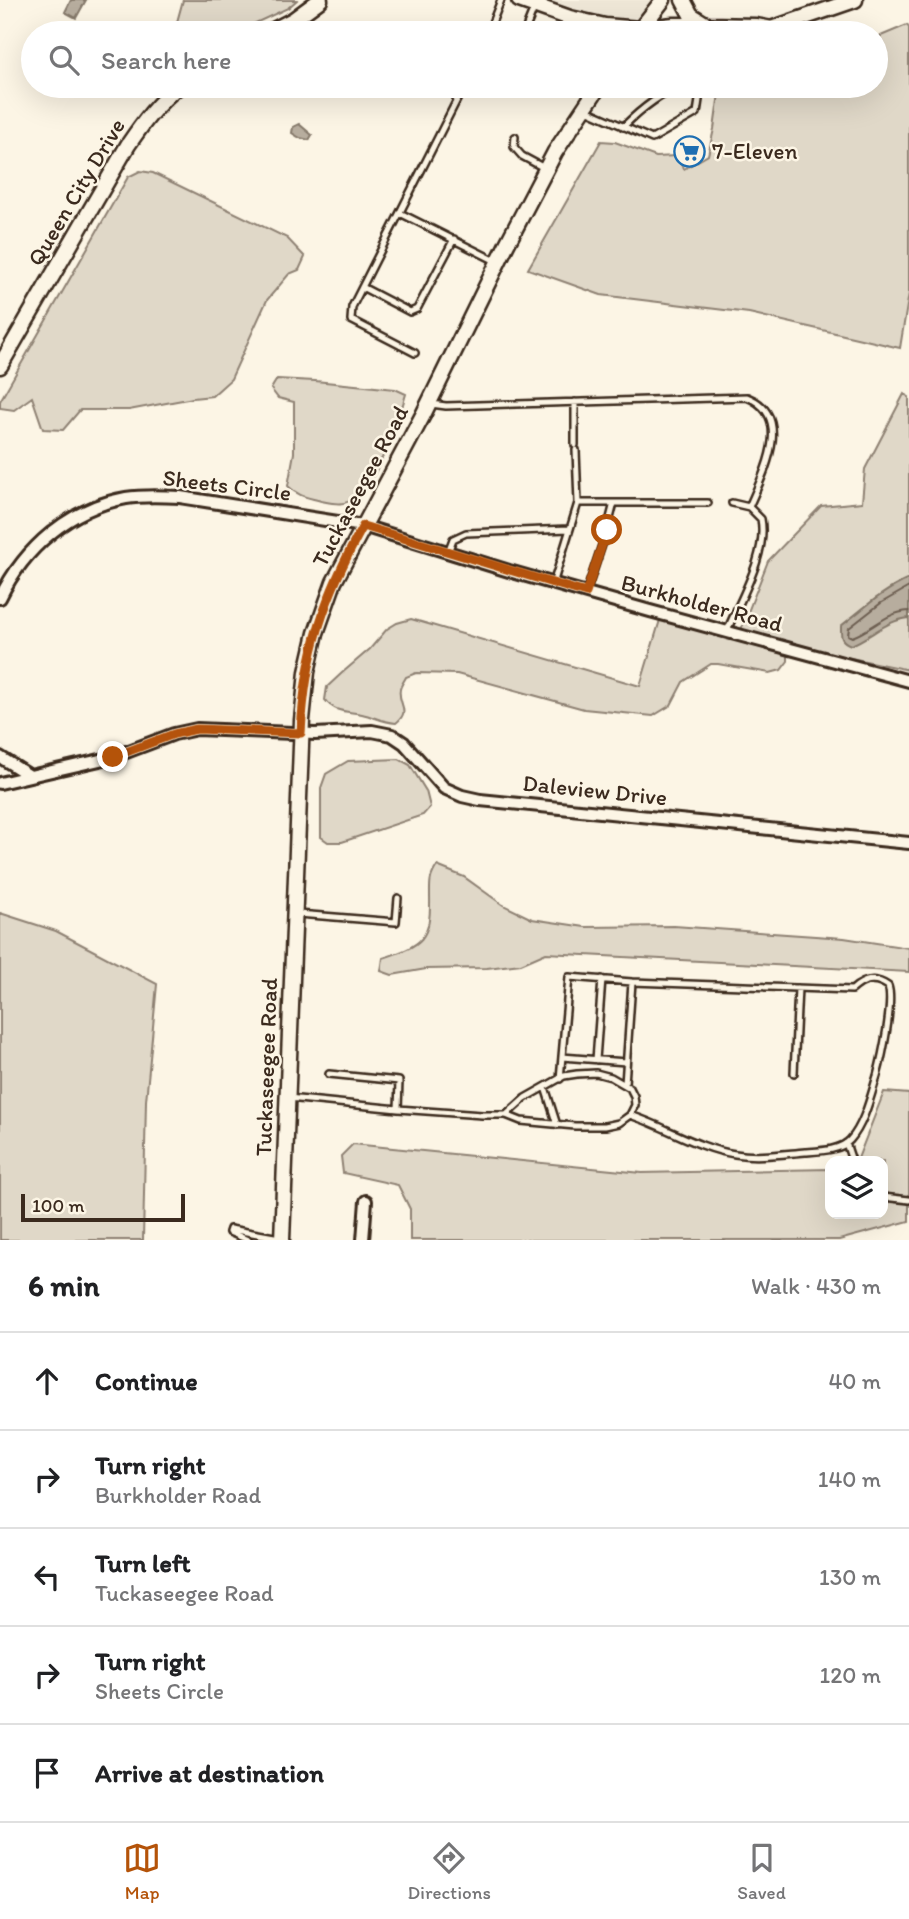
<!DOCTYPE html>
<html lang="en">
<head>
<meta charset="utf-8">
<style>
  :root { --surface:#fff; --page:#f2f2f2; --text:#202124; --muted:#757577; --line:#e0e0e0; --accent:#b45309 }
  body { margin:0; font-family:Itim,sans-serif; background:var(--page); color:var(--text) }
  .controls { position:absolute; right:21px; bottom:21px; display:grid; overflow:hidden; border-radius:14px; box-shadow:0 7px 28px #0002 }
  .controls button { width:63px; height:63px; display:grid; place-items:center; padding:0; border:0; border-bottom:2px solid var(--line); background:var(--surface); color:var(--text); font:35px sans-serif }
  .scale { position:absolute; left:21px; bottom:18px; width:164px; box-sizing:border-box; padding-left:7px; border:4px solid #3b2a1e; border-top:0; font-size:19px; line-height:24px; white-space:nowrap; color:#3b2a1e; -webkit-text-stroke:5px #fcf5e5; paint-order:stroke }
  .stop { position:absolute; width:21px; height:21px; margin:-16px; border:5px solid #b45309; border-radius:50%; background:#fff }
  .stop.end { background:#b45309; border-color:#fff; box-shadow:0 2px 7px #0008 }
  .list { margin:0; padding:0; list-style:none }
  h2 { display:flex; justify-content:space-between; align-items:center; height:91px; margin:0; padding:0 28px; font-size:30px }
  h2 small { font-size:23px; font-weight:400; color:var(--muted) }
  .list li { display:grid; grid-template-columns:46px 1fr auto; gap:21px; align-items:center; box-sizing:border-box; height:98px; padding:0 28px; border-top:2px solid var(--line) }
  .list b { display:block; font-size:26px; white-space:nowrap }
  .list p { margin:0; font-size:23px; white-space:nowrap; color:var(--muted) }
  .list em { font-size:23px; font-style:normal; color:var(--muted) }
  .icon { flex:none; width:38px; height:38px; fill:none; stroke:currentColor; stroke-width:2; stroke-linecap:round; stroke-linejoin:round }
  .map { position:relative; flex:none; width:909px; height:1240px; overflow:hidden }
  .search { position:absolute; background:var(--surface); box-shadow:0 7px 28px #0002; left:21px; right:21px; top:21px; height:77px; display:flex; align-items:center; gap:18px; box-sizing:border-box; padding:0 24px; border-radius:38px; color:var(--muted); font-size:26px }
  .sheet { height:581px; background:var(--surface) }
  nav { display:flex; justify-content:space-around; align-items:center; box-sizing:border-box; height:98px; border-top:2px solid var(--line); background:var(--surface); font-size:19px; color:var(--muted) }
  nav a { display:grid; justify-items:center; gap:4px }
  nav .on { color:var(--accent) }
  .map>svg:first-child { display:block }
</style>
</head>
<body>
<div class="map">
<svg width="909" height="1240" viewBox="0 0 909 1240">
  <rect width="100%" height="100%" fill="#fcf5e5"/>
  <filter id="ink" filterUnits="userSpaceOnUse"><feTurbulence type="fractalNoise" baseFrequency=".0143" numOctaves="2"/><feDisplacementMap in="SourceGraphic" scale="14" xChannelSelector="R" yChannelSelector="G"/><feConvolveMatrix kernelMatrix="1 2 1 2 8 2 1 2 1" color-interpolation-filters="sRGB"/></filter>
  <g filter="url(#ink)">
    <path fill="#eee6d6" d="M521,0H661L640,28Z"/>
    <path fill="#e0d8c8" stroke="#8e8173" stroke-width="2" d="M183,0H297L288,8L234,33H174Z
      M907,25L909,28V293L900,348L749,313L601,295L528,269L601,141L615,142L656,157L676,156L684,169L708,155L714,129L720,86H876V38Z
      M140,171L153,173L287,238L305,257L299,270L289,274L267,300L231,379L212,396L193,398L129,410H80L63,430L43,429L32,397L14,410L0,408V401L128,177Z
      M277,379L315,381L395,389L406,394C400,416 375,485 357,497C344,506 336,504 321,501C307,497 299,497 288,486L294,453V402L278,398L271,389Z
      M904,394L909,397V670L739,635L768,561L821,506L862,502L865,469Z
      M411,619L640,686L660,620L788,655V661L781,670L770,673L718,664H711L683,682L671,705L653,716L584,709L457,674L416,673L406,677C404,681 401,685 400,689C397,704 412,710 396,723C382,722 375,717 362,714C347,711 335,713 325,700L327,687L342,673L370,649L387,629L397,623Z
      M399,759L410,765L426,791L430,807L423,815L342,842H328L321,837V788L326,774L348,761Z
      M437,866L464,877L503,905L532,919L585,927L674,926L844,938L909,948V972L546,953L521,964L487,968L426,969L392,975L381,971L383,958C422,945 431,940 430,897C430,883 429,878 437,866Z
      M0,913L56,931L157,984L146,1101L143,1240H0Z
      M884,1092L909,1094V1221L839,1240H410V1209L398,1185L343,1173L341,1156L353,1144L642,1173L830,1169V1214H883V1161H857Z"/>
    <path fill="#b7ad9e" stroke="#85796b" stroke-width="2" d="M71,0H86L76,18L65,12Z
      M299,124L312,135L309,140L300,138L292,133L293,127Z
      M909,579V618C887,620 871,637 851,645C840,641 841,637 841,626C863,609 883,590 909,579Z"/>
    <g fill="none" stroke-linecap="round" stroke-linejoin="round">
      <path stroke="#6d5e51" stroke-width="2" d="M909,587L881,603L849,628L848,635L852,637C872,630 886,612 909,611"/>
      <defs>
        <path id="lane" d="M488,33L501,0
          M524,33L535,6
          M584,109L652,139L697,113L699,100V86
          M623,127C640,110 659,94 682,86
          M515,137L514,147L522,156L546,169
          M400,213L498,262
          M362,287L410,312L417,309L454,239
          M415,353L351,320L352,307L464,86
          M575,402V445
          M431,404L446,406L747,397C795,416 763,474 749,507L761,519C768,554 740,599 727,631
          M576,450L578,503
          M732,503L749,507
          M448,552L453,539L466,533L569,529
          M553,584L578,503H708
          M586,593L607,530L614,503
          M298,914L396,922L398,898
          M562,1057L626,1062
          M596,1060L602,979
          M794,1073L798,988
          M329,1074L399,1081L398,1109
          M560,1079L569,977L632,982L852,990C863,980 874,976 888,986C894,1002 882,1058 877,1076C871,1095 864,1125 850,1140C840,1151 819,1151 805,1152C782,1154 758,1158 735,1154C699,1149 665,1126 630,1115
          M625,1084L632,982
          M545,1087L557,1125
          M288,1098L398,1109L482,1115H506L521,1121L575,1126H605L619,1123L630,1115L635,1105L634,1096L630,1088L611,1077L596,1073L577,1074L564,1076L525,1098L506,1115
          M846,1143L852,1161
          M883,1197L909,1200
          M248,1240L229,1232L230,1229L280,1238"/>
        <path id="street" d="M0,598C24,548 70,508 126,498C144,495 162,496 180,497L363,526L509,571L650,611L909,681
          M0,757L30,776L113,757L174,734L197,729L315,734L372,731L392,735L404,743L444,788L462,796L480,800L909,843
          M0,783L30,776
          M363,1240L366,1201"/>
        <path id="secondary" d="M519,0L570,18L605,26L640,29L673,25H709L756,26L772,29
          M683,0L691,15L707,25
          M638,32L663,0
          M762,32L855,0
          M268,33L293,20L320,0
          M0,366L128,145C143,123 158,102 179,86
          M282,1240L302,720L307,672L316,633L334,582L423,415L507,244L555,152L599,86"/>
      </defs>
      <use href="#lane" stroke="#3b2a1e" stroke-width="10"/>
      <use href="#street" stroke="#3b2a1e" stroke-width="16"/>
      <use href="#secondary" stroke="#3b2a1e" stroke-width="19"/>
      <use href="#lane" stroke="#fcf5e5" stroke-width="5"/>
      <use href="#street" stroke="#fcf5e5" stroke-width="10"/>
      <use href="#secondary" stroke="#fcf5e5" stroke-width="14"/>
    </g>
  </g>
  <g fill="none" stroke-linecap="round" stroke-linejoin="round" filter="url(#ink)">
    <path stroke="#b45309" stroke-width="9" d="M113,757L174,734L197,729L301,733C305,653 325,595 363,526L586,593L607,530"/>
  </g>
  <defs>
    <symbol id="supermarket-ring" viewBox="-11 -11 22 22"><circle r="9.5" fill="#fcf5e5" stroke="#1f6fb2" stroke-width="1.5"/><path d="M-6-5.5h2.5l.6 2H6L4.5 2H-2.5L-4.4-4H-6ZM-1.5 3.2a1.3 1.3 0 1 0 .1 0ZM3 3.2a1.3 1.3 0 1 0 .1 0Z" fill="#1f6fb2"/></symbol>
  </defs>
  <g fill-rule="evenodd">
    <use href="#supermarket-ring" x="672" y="134" width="35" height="35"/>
  </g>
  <g text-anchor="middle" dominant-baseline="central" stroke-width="5" stroke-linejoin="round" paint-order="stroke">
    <g font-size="23" fill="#3b2a1e" stroke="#fcf5e5" text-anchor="start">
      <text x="712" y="151">7-Eleven</text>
    </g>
    <g font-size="23" fill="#3b2a1e" stroke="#fcf5e5">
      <text transform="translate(76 192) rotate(-59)">Queen City Drive</text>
      <text transform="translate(227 485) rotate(7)">Sheets Circle</text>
      <text transform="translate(360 486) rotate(-62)">Tuckaseegee Road</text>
      <text transform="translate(702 603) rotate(15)">Burkholder Road</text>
      <text transform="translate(595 790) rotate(6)">Daleview Drive</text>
      <text transform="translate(266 1067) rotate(-88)">Tuckaseegee Road</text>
    </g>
  </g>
</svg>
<div class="controls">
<button><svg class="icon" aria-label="layers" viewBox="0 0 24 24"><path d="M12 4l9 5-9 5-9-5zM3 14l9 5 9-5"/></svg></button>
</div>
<div class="scale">100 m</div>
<div class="stop" style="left:607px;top:530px"></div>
<div class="stop end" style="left:113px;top:757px"></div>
<div class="search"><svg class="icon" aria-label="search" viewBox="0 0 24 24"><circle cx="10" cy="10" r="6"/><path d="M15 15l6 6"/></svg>Search here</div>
</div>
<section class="sheet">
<h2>6 min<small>Walk · 430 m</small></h2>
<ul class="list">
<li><svg class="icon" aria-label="ahead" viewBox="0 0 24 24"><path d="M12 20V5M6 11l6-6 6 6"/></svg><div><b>Continue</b></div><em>40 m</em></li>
<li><svg class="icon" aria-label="right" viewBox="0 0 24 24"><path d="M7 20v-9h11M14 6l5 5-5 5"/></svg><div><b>Turn right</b><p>Burkholder Road</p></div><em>140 m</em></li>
<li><svg class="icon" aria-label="left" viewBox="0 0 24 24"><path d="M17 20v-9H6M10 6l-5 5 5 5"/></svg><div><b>Turn left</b><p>Tuckaseegee Road</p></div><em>130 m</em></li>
<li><svg class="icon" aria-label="right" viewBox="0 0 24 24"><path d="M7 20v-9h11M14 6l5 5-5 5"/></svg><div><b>Turn right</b><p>Sheets Circle</p></div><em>120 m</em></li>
<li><svg class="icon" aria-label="arrive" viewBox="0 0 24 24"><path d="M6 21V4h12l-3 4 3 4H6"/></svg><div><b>Arrive at destination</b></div></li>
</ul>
</section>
<nav>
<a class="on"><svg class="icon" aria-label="map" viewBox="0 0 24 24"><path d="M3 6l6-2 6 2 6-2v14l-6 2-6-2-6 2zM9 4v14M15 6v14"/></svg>Map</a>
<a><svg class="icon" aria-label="directions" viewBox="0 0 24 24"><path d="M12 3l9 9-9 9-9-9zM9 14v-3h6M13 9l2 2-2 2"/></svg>Directions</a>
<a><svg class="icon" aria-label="saved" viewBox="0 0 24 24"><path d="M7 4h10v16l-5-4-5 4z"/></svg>Saved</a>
</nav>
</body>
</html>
